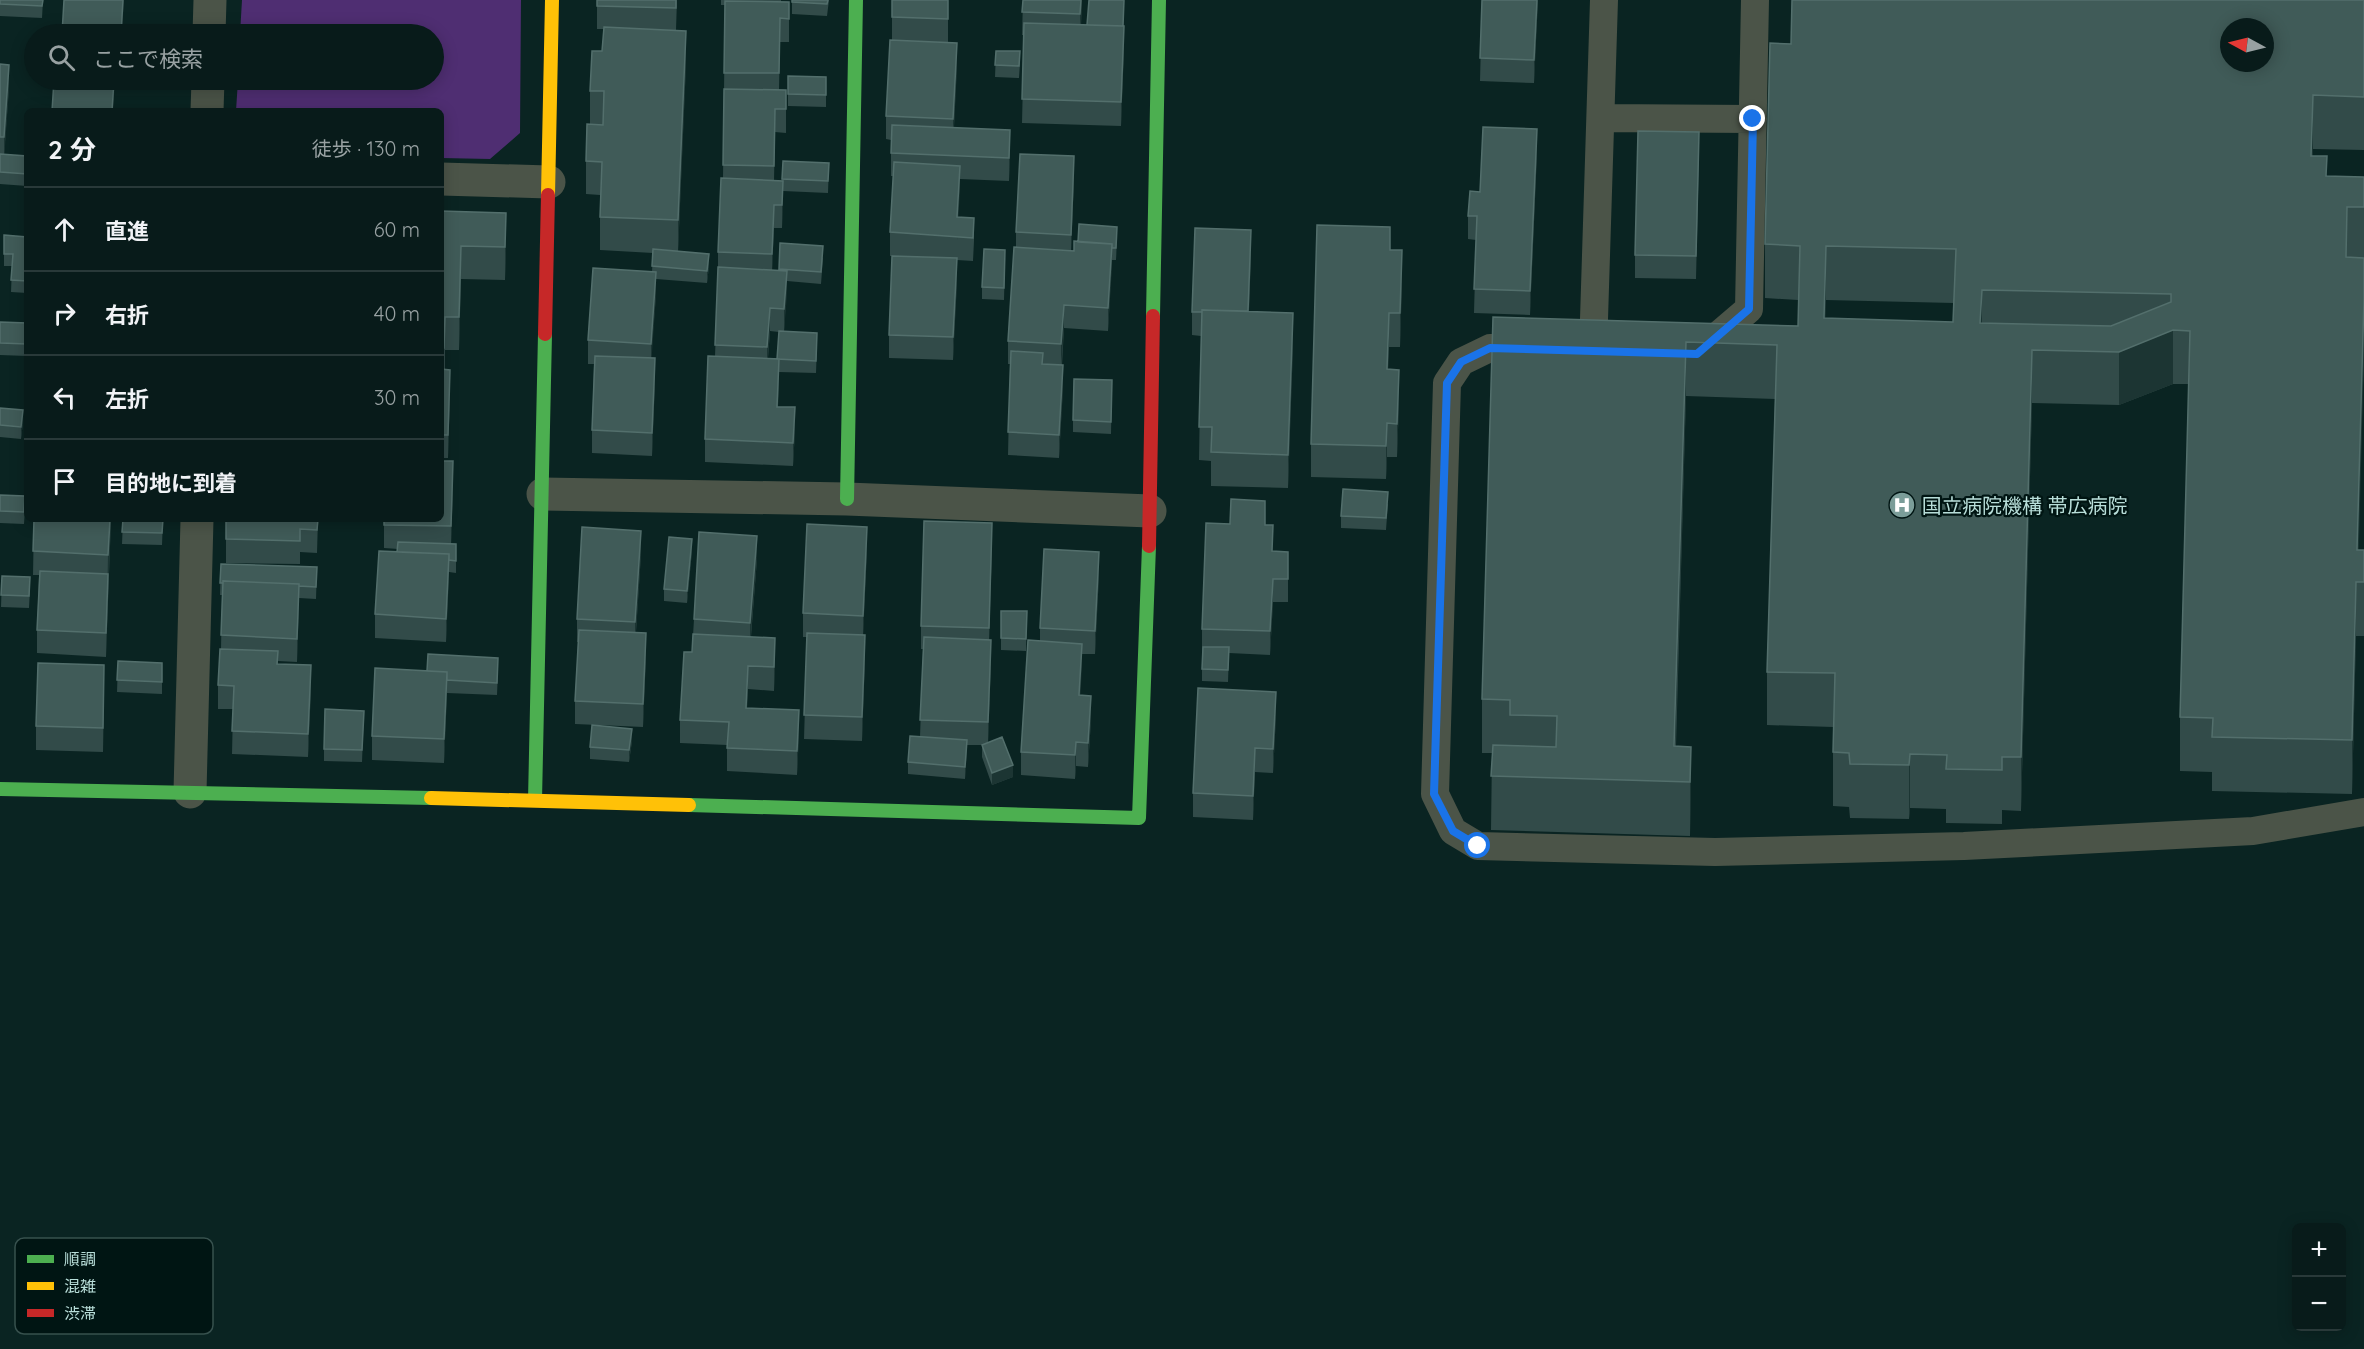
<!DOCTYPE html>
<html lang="ja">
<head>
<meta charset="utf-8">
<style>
  :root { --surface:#081b1a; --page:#162827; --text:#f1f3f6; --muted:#98a1a2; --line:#293939 }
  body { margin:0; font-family:Quicksand,"Noto Sans JP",sans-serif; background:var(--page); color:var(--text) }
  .controls { position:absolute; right:18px; bottom:18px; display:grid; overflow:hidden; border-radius:9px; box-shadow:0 3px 15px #0003 }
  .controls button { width:54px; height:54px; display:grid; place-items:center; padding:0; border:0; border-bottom:2px solid var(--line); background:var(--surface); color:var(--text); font:30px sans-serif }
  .compass { position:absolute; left:2220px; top:18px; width:54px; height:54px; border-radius:50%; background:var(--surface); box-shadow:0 3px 15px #0003; rotate:277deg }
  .stop { position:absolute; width:18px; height:18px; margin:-14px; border:4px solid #1a73e8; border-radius:50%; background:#fff }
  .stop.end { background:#1a73e8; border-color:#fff; box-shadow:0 2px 6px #0008 }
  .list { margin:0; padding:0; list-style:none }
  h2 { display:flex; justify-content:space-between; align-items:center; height:78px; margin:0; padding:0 24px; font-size:26px }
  h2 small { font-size:20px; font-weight:400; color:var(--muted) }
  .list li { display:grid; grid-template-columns:39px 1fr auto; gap:18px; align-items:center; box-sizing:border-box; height:84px; padding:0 24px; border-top:2px solid var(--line) }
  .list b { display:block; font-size:22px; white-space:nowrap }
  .list em { font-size:20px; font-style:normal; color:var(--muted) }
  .icon { flex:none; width:33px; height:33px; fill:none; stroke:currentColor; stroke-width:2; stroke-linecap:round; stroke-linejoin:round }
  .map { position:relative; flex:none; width:2364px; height:1349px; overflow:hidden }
  .search { position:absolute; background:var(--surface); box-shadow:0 3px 15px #0003; left:24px; top:24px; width:420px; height:66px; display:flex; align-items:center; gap:15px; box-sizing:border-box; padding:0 21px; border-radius:33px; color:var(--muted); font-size:22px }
  .panel { position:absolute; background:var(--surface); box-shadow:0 3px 15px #0003; left:24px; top:108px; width:420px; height:414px; border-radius:9px }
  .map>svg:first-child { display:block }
</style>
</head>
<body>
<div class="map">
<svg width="2364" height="1349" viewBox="0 0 2364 1349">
  <rect width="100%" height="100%" fill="#0a2422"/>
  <path fill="#4f2e72" d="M242,0H521L520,133L490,159L441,158V111H236L238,80H434V34H240Z"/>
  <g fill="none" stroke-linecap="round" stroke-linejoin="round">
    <path stroke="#4b5448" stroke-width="28" d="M1601,118L1753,119
      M1531,349L1490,348L1461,362L1447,383L1435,794L1453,831L1478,846L1715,852L1964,846L2253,831L2364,812
      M1701,350L1749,309L1755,0
      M1593,351L1604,0"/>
    <path stroke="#4b5448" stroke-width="33" d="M209,34L210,0
      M207,111L208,80
      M441,179L549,182
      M543,494L847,499L1150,511
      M190,792L197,519"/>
    <path stroke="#4caf50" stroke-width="14" d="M1153,316L1159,0
      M847,499L856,0
      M0,789L431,798
      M535,800L545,334
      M689,805L1139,818L1149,546"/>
    <path stroke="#ffc107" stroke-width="14" d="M548,195L552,0
      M431,798L689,805"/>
    <path stroke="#c62828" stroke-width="14" d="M545,334L548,195
      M1149,546L1153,316"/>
  </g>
  <path fill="#324b49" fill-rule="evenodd" d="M0,0H43L42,18L0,16Z
    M597,0H677L676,30L686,64L678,251L709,266L707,283L656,279V295L651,358L655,382L652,456L592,453V430L594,364H588V340L652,272L653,253L600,250V195L586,194V161L590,124V91L602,51L604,29H597Z
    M721,0H781V2H789V42H780L779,90H786V133L775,132L774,181H782L783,161L829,163L828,193L783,191L782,228H774L772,270H779L780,243L823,258L821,284L787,281L784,332L817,345L816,373L779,372L778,407L795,430L793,466L705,462V439L715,356L718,275V252L723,178L725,5H721ZM770,331L779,332L777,359L768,358Z
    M792,0H829L827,16L792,14Z
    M892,0H948V42L957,66L954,127L1010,153L1009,181L960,179L958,217L974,218V241L973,261L957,260V282L953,360L889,358V335L899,256H890V232L893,176H891V140L886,139V116L892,40Z
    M1023,0H1082L1081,25L1123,26L1124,49L1121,126L1022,123L1024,35H1022Z
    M1482,0H1538L1534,83L1480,81Z
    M2364,0V150L2313,149V156L2327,176L2364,177V352L2358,550H2364V636H2356L2352,794L2212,791V772L2180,771V717L2189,384H2173L2119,405L2032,403L2021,811L2002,810V824L1946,823V809L1910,808L1909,819L1850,818L1849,807L1833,806V727L1767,725V672L1775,399L1686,396L1676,746L1691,747L1690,836L1491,830L1492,753H1482V699L1493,317L1798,326V300L1765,298V244L1791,44ZM1826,300L1954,303L1953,322L1825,318Z
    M996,51L1020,63L1019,78L995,77Z
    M0,64L9,88L4,155L27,156V186L0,184Z
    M788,76L826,77V107L788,106Z
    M149,80H175V82Z
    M1537,153L1530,315L1474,313L1476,240L1468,239V216L1480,192Z
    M1699,155L1696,279L1635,278V255Z
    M1074,180L1071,250L1074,251L1117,239L1116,260H1112L1108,331L1064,328L1062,365L1063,388L1059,458L1008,455L1010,364H1008V341L1016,247V232Z
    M441,211L506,246L505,280L461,279L459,350H445V369L450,393L448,458H441Z
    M4,235L27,237V293L11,292L12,266H4Z
    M1390,250L1402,283L1400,347H1389L1388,369L1399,403L1397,457H1387L1386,479L1311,477V444Z
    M1251,254L1249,311L1293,346L1288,488L1211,486V461L1199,460L1201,336L1192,335V312Z
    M1005,262L1004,300L982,299V287Z
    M0,322L27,323V356L0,355Z
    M1112,380L1111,434L1073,432V420Z
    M0,408L23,422L21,439L0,437Z
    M453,485L451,544H456V573L449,572L446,642L375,638V614L397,552L398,549L384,548V519Z
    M0,495L25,508L24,524L0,523Z
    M1388,504L1386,530L1341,528V516Z
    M34,519H111L106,657L37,653V630L39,575H33Z
    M123,519H163L162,545L122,544Z
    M318,519L317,553L300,552V564L226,563V539Z
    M1265,525L1272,551L1288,575V602H1273L1270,655L1229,653L1228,682L1202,681V629Z
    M992,546L989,639L991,663L988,743L1013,777L992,785L982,757V745H967L965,779L908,774V762L920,737L923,649H921V626Z
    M867,550L863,635L865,659L862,741L804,739L807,637H803V613Z
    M692,551L687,603L664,601V589Z
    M641,554L636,632L646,656L643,727L575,724V701L578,642H577V619Z
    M757,559L751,637L775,661L774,691L748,689L747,708L799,734L797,775L727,771V745L680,743V720L692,652L694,619Z
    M221,564L317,567L316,599L299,598L297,662L278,661V664L311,689L308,757L232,754L233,709H218V685L221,649L222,595H220Z
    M1099,575L1095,654H1082L1080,695L1091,720L1088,767L1076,766L1075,779L1021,775V752L1040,641V628Z
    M2,576L30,589L29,608L1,607Z
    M1001,611H1027L1026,651L1001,650Z
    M118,661L162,663V694L117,692Z
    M498,670L497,695L447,693L444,763L372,760V736L427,671Z
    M104,688L103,752L36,750V726Z
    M364,711L362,762L324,761V749Z
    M1276,716L1273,773L1255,772L1253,820L1193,817V793Z
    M632,741L629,762L590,759V747Z"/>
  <path fill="#1c3533" d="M123,0H124L122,34H121Z
    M1081,0H1082L1080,37V14Z
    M1537,0H1538L1534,83V60Z
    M1124,26V49L1121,126V102Z
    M686,31V64L678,254V220Z
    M957,43V66L953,142V119Z
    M9,65V88L4,161V137Z
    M114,80H115L113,111H112Z
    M2313,95V149L2311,209V156Z
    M1537,129V153L1530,315V291Z
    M1010,130V153L1009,181V158Z
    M1074,156V180L1071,258V235Z
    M960,166V190L957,240V217Z
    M783,181V204L782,228V205Z
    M774,205V228L772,277V254Z
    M506,213V246L505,280V247Z
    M1117,227V239L1116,260V248Z
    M1251,230V254L1248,337V314Z
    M1112,244V267L1108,331V308Z
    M461,246V279L459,350V317Z
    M1826,246V300L1824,372V318Z
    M1402,250V283L1400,347V313Z
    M709,254V266L707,283V271Z
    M957,258V282L953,360V337Z
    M787,271V294L784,332V309Z
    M656,272V295L651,367V344Z
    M1982,290V344L1980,323Z
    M2364,298V352L2358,582L2357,550Z
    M1064,305V328L1061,367V344Z
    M770,308V331L767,371V347Z
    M1293,313V346L1288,488V455Z
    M1389,313V347L1387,402V369Z
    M2173,330V384L2119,405V352Z
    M1686,342V396L1674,782V746Z
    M2032,350V403L2021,811V757Z
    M655,358V382L652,456V433Z
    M779,359V382L777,430V407Z
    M1063,365V388L1059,458V435Z
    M450,370V393L448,458V435Z
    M1399,370V403L1397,457V424Z
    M795,407V430L793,466V443Z
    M23,410V422L21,439V427Z
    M1387,423V457L1386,479V446Z
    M453,461V485L451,550V526Z
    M110,519H111L106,657L108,555Z
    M992,523V546L989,651V628Z
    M867,527V550L863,639V616Z
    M641,531V554L635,646V622Z
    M757,536V559L750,646V623Z
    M692,539V551L687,603V591Z
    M1099,552V575L1095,654V631Z
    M449,554V578L446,642V619Z
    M1273,579V602L1270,655V631Z
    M2356,582V636L2352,794V740Z
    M299,584V608L297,662V639Z
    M646,633V656L643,727V704Z
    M865,635V659L862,741V717Z
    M775,638V661L774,691V667Z
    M991,640V663L988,745V722Z
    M1082,644V667L1079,719V695Z
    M104,665V688L103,752V728Z
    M311,665V689L308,757V734Z
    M748,666V689L746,731V708Z
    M447,672V695L444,763V739Z
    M1276,692V716L1273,773V749Z
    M1091,696V720L1088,767V743Z
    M799,710V734L797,775V751Z
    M632,729V741L629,762V750Z
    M967,740V752L965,779V767Z
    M1076,742V766L1075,779V755Z
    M1691,747V801L1690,836V782Z
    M1255,748V772L1253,820V796Z
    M1910,754V808L1909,819V765Z
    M1013,765V777L992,785V773Z"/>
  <path fill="#405b58" stroke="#536f6c" stroke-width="1.5" fill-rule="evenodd" d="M0,0H43L42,6L0,4Z
    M64,0H123L121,34H62Z
    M597,0H676V8L597,6Z
    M792,0H828L827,4L792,2Z
    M892,0H948V19L892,17Z
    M1023,0H1081L1080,14L1022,12Z
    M1089,0H1124L1123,26L1087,25Z
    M1482,0H1537L1534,60L1480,58Z
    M1792,0H2364V97L2313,95L2311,156H2327L2326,176L2364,177V207H2347L2346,257L2364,258V298L2357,550H2364V582H2356L2352,740L2212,737L2213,718L2180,717L2190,331L2173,330L2119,352L2032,350L2021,757H2002V770L1946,769L1947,755L1910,754L1909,765L1850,764L1849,753L1833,752L1835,673L1767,672L1777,345L1686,342L1674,746L1691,747L1690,782L1491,776L1493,745L1556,747L1557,716L1510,715V700L1482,699L1493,317L1798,326L1800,246L1765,244L1770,43L1791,44ZM2229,27H2265V63H2229ZM1826,246L1956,249L1953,322L1824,318ZM1982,290L2171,294V302L2111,326L1980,323Z
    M725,1L789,2V19L780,18L779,73H724Z
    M1024,23L1124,26L1121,102L1022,99Z
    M604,27L686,31L678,220L600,217L602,162L586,161L587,124L603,125L604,91H590L592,51H602Z
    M890,40L957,43L953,119L886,116Z
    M996,51H1020L1019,66L995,65Z
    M0,64L9,65L4,137H0Z
    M788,76L826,77V95L788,94Z
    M54,80H114L112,111H52Z
    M724,89L786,90V109H775L774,166L723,165Z
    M892,125L1010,130L1009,158L891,153Z
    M1483,127L1537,129L1530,291L1474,289L1477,216H1468L1470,191L1480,192Z
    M1638,131L1699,132L1696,256L1635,255Z
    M0,154L27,156V174L0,172Z
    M1020,154L1074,156L1071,235L1016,232Z
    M783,161L829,163L828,181L782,179Z
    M894,162L960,166L957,217L974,218L973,238L890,232Z
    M721,178L783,181L782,205H774L772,254L718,252Z
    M441,211L506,213L505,247L461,246L459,317H445L444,348H441Z
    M1079,224L1117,227L1116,248H1112V244L1078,242Z
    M1317,225L1390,227V250H1402L1400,313H1389L1387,369L1399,370L1397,424L1387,423L1386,446L1311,444Z
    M1195,228L1251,230L1248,311L1202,310V312H1192Z
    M4,235L27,237V281L11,280L13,254H4Z
    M1074,241L1112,244L1108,308L1064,305L1061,344L1008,341L1014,247L1074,251Z
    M780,243L823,246L821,272L779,269Z
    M653,249L709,254L707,271L652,266Z
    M984,249L1005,250L1004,288L982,287Z
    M892,256L957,258L953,337L889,335Z
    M718,267L787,271L784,309L770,308L767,347L715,345Z
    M593,268L656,272L651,344L588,340Z
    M1202,310L1293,313L1288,455L1211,452L1212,427H1199Z
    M0,322L27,323V344L0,343Z
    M779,331L817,333L816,361L777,359Z
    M1011,351L1043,353L1042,364L1063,365L1059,435L1008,432Z
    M595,356L655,358L652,433L592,430Z
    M708,356L779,359L777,407H795L793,443L705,439Z
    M441,369L450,370L448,435H441Z
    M1074,379L1112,380L1111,422L1073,420Z
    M0,408L23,410L21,427L0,425Z
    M441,461H453L451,526L384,525V519H441Z
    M1343,489L1388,492L1386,518L1341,516Z
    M0,495L25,496L24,512L0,511Z
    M1231,499L1265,501V525H1273L1272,551L1288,552V579H1273L1270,631L1202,629L1206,523L1230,524Z
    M34,519H110L108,555L33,551Z
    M123,519H163L162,533L122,532Z
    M226,519H318L317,530L300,529V541L226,539Z
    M924,521L992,523L989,628L921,626Z
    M807,524L867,527L863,616L803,613Z
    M582,527L641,531L635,622L577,619Z
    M699,532L757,536L750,623L694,619Z
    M669,537L692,539L687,591L664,589Z
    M398,542L456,544V561L449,560V554L397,552Z
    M1044,549L1099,552L1095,631L1040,628Z
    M379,551L449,554L446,619L375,614Z
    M221,564L317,567L316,587L299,586V584L223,581V583H220Z
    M40,571L108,574L106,633L37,630Z
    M2,576L30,577L29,596L1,595Z
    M223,581L299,584L297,639L221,635Z
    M1001,611H1027L1026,639L1001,638Z
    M579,630L646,633L643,704L575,701Z
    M807,633L865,635L862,717L804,715Z
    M693,634L775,638L774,667L748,666L746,708L799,710L797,751L727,748L729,722L680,720L684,652H692Z
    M924,637L991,640L988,722L920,720Z
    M1028,640L1082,644L1079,695L1091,696L1088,743L1076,742L1075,755L1021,752Z
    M1203,647H1229L1228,670L1202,669Z
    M220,649L278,651L277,664L311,665L308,734L232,731L234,686L218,685Z
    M428,654L498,658L497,683L447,680V672L427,671Z
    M118,661L162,663V682L117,680Z
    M38,663L104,665L103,728L36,726Z
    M375,668L447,672L444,739L372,736Z
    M1198,688L1276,692L1273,749L1255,748L1253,796L1193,793Z
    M325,709L364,711L362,750L324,749Z
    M592,725L632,729L629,750L590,747Z
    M910,736L967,740L965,767L908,762Z
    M1002,737L1013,765L992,773L982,745Z"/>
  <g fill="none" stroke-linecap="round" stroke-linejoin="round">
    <path stroke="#1a73e8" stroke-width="8" d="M1478,846L1453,831L1434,794L1447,383L1461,362L1490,348L1697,354L1749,309L1753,119"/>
  </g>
  <defs>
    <symbol id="hospital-disc" viewBox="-11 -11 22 22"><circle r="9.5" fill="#7b9d99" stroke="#001513"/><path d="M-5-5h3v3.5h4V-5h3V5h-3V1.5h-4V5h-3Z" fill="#fff"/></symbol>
  </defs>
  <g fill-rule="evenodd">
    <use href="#hospital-disc" x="1887" y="490" width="30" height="30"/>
  </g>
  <g text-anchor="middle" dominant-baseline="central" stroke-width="4.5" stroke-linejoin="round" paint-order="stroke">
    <g font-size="20" fill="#b8ded9" stroke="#001513" text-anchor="start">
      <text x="1922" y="505">国立病院機構 帯広病院</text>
    </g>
  </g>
  <rect x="15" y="1238" width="198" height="96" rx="9" fill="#001513" stroke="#37514e" stroke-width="1.5"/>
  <rect x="27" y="1255" width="27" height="8" fill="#4caf50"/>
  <rect x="27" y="1282" width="27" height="8" fill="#ffc107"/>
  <rect x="27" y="1309" width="27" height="8" fill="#c62828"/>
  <g font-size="16" fill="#b8ded9">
    <text x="64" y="1265">順調</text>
    <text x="64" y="1292">混雑</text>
    <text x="64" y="1319">渋滞</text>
  </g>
</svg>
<div class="controls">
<button>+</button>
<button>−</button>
</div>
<svg class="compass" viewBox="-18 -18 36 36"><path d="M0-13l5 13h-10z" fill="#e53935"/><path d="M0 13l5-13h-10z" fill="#98a1a2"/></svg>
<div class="stop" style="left:1478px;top:846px"></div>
<div class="stop end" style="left:1753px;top:119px"></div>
<div class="search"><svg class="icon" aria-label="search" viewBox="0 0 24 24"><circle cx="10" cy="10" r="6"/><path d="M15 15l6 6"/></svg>ここで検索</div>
<section class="panel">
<h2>2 分<small>徒歩 · 130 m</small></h2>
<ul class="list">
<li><svg class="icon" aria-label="ahead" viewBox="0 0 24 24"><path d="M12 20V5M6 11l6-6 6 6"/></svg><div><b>直進</b></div><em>60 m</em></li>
<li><svg class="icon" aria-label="right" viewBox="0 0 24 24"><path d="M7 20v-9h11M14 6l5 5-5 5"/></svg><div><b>右折</b></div><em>40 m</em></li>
<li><svg class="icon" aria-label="left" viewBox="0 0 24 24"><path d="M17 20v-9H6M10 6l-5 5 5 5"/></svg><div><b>左折</b></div><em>30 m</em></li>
<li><svg class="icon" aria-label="arrive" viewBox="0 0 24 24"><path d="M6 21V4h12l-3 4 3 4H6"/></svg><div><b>目的地に到着</b></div></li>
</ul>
</section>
</div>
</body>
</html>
